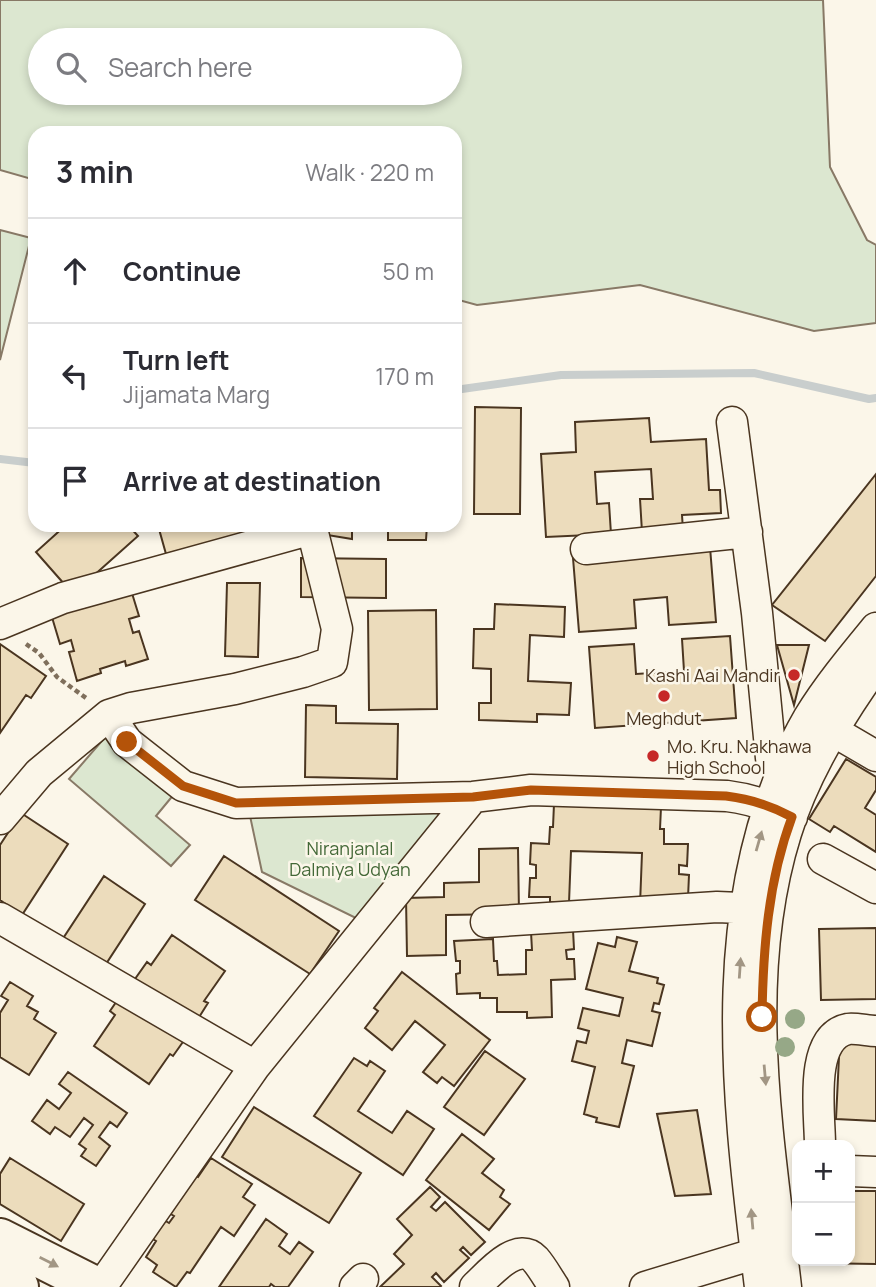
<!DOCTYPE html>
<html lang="en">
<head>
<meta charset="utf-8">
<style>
  :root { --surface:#fff; --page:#f7f7f7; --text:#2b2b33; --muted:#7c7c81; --line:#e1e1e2 }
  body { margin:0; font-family:Manrope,sans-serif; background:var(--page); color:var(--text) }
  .controls { position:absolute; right:21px; bottom:21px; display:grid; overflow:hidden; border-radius:14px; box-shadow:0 4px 10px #0003 }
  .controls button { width:63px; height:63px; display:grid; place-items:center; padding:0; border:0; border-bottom:2px solid var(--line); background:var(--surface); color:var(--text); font:35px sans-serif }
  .stop { position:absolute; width:21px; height:21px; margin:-16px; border:5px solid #b45309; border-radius:50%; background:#fff }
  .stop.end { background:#b45309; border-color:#fff; box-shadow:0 2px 7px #0008 }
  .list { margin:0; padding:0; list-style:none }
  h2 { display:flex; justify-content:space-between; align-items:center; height:91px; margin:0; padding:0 28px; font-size:30px }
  h2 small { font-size:23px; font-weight:400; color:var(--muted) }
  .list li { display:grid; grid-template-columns:46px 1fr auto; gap:21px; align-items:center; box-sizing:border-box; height:105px; padding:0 28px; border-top:2px solid var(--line) }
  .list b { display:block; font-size:26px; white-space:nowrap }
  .list p { margin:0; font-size:23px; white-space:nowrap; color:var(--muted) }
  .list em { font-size:23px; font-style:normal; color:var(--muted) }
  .icon { flex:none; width:38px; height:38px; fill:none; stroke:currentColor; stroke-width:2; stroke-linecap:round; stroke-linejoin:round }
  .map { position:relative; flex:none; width:876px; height:1287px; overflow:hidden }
  .search { position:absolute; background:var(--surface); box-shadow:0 4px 10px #0003; left:28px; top:28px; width:434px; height:77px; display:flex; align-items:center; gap:18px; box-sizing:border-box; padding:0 24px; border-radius:38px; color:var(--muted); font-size:26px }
  .panel { position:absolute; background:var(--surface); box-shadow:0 4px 10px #0003; left:28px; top:126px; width:434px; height:406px; border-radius:21px }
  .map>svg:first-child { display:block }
</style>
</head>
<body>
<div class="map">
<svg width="876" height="1287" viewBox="0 0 876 1287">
  <rect width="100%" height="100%" fill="#fbf6e9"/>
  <path fill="#dce7d0" stroke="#887966" stroke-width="2" fill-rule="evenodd" d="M0,0H823L830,167L867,240L876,245V323L814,331L640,285L477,305L455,299V133H35V180L0,170ZM450,40V93H40V40Z
    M0,230L31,238L0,360Z
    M107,735L175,793L156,816L190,845L171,866L69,779Z
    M462,804L364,922L262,872L250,816Z"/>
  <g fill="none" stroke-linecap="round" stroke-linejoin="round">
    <path stroke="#c9cecd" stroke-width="8" d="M455,390L561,375L754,373L869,399L876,398
      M0,459L35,463"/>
  </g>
  <path fill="#ecdcbc" stroke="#4a3520" stroke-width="2" d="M475,407L521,408L520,514H474Z
    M649,418L651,442L706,439L709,490H720L721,513L682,515L683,530L642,532L640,499H653L651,469L595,472L597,504L609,503L611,534L546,537L541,454L576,452L575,422Z
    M876,474V576L825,641L772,605Z
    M66,525H128L138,536L73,594L36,552Z
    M164,525H275L166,554L159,529L164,527Z
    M320,525H352V539L321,534Z
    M388,525H427L426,540H388Z
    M710,547L716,622L669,625L667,597L634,600L636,628L579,632L573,558Z
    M301,558L386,559V598L301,597Z
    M227,583H260L258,657L225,656Z
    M131,590L139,616L129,619L133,633L139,631L148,659L126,666L125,661L100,669L101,673L77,681L69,652L74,651L71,640L60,644L51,614Z
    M495,604L565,607L564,637L530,635L528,681L571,683L569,715L537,714V722L479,720V703H491V669L473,668L474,629H494Z
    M436,610L437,709L369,710L368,611Z
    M730,636L736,718L595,728L589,647L634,644L636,674L684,671L682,639Z
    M0,644L46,676L31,698L26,695L0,733Z
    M777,645H809L794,705Z
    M306,705L336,706V723L398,724L397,779L305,777Z
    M846,759L876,777V790L865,808L876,815V852L834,826L830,832L809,819Z
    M554,804L661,807L660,829H664V844H688L687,866L679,865V874L689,875L688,898L640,905L642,853L571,851L569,903L550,902V897H529L530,878H536V865L530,864L531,843L549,844L550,827H553Z
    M21,813L68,844L22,915L0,900V845Z
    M518,848L519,914L446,915V955L407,956L406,898L444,897V883L479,882V849Z
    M224,856L339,931L310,974L195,900Z
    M104,876L145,904L104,967L62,940Z
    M876,928V999L821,1000L819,929Z
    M573,930L574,949L566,950L567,959H574L575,979L551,980L552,1017L527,1018V1012H497V998H480V993L457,994L456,974L460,973V961H456L454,941L493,939L494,961H497L498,975L526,974V950H532L531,932Z
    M172,935L225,971L204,1001L208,1003L196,1022L135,979L147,962L151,965Z
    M617,937L637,942L629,971L658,978L657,983L664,985L659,1004L654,1003L652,1011L660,1013L652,1046L627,1040L622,1063L634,1066L619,1127L596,1122L597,1118L584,1114L595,1067L572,1061L577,1041L586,1043L589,1031L578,1028L583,1008L619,1016L623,998L586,989L598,943L615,947Z
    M402,972L490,1040L454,1086L442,1077L437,1083L423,1072L445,1045L415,1021L392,1050L365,1028L378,1011L374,1008Z
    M10,982L33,996L27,1006L38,1012L34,1019L56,1033L29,1075L0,1057V1013L8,1000L1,996Z
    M121,995L185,1039L173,1056L170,1054L149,1084L94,1046L115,1015L110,1011Z
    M840,1036L876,1038V1121L836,1119Z
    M485,1051L525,1079L484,1135L444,1107Z
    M354,1058L367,1066L370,1061L385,1071L358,1111L392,1133L407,1111L434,1129L403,1175L314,1116Z
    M68,1072L127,1113L117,1127L110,1122L99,1137L110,1146L96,1166L81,1156L86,1149L79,1144L93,1125L84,1118L70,1137L55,1127L50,1134L32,1121L47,1100L59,1109L71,1093L59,1084Z
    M254,1107L361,1173L329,1223L222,1157Z
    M697,1110L711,1194L675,1196L657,1114Z
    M462,1134L494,1159L482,1173L504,1190L500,1197L510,1204L489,1230L426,1180Z
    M10,1158L84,1204L61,1241L0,1204V1174Z
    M211,1158L252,1184L243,1197L255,1205L234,1236L221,1227L190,1273L187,1272L176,1287L153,1272L157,1265L146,1257L156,1241L151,1238L164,1220L169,1223L174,1216L169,1213L194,1175L198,1177Z
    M430,1187L440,1197L431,1207L436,1211L445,1202L485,1242L471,1255L463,1247L460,1250L469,1258L444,1282L436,1273L432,1277L441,1286L440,1287H380L404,1264L394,1254L412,1235L397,1219Z
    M850,1191H876V1264L812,1263V1261H850Z
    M266,1219L287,1234L279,1246L290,1254L299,1242L313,1252L288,1287H275L271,1284L269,1287H219Z"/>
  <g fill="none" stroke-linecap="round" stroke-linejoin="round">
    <defs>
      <path id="minor" d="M732,422L757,613L771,758L782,775L793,780
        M586,549L747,532
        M0,624L63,598L312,529L337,629L332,662L303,672L235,689L131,708L109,715L39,773L0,819
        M109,715L127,742L183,786L236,803L473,797L531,790L727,796C751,799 770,805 792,817
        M816,721L876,756
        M823,859L876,888
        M0,918L255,1066
        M486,922L717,907L766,909
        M820,1145C820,1114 808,1037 848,1029C856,1028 868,1031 876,1031
        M850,1171L876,1172
        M101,1287L255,1066L473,797
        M355,1287L363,1279
        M475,1287C488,1275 517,1240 535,1259C542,1267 548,1278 554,1287
        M645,1287L774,1248
        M760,1287C737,1098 709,890 809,717C828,686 853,656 876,628
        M786,1287C769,1138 740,980 786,833C804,774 840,715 876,665"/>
      <path id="major" d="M0,1238L97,1287
        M0,1277L19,1287"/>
    </defs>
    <use href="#minor" stroke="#4a3520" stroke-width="33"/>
    <use href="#major" stroke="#4a3520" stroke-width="42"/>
    <path stroke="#7f6f5c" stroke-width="4.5" stroke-dasharray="5 3.5" stroke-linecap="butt" d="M26,644L39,653L57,677L86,698"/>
    <use href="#minor" stroke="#fbf6e9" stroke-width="30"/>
    <use href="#major" stroke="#fbf6e9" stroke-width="38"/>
  </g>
  <g fill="#96a887">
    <circle cx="795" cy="1019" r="10"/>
    <circle cx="785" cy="1047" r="10"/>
  </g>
  <defs><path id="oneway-solid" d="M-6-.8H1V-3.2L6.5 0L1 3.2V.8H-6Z" transform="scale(1.75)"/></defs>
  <g fill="#a29684">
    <use href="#oneway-solid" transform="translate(759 841) rotate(-74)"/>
    <use href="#oneway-solid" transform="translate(740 968) rotate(-86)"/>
    <use href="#oneway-solid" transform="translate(765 1075) rotate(85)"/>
    <use href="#oneway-solid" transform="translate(752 1219) rotate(-95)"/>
    <use href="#oneway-solid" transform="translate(49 1262) rotate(27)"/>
  </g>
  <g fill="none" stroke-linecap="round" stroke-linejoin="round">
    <path stroke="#b45309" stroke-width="9" d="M127,742L183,786L236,803L473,797L531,790L726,796C751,799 770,805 792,817C768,881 763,950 762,1017"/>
  </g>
  <g fill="#c62828" stroke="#fbf6e9" stroke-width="2.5">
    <circle cx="794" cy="675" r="7"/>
    <circle cx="664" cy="696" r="7"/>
    <circle cx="653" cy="756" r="7"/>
  </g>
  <g text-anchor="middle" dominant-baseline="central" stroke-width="5" stroke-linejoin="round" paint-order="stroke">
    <g font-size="18" fill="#4a3520" stroke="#fbf6e9" text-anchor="end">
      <text x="780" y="675">Kashi Aai Mandir</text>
      <text x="664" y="718" text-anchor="middle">Meghdut</text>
      <text x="667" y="746" text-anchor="start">Mo. Kru. Nakhawa<tspan x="667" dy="21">High School</tspan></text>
    </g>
    <g font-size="18" fill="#436837" stroke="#fbf6e9">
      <text x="350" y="848">Niranjanlal<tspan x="350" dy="21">Dalmiya Udyan</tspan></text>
    </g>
  </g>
</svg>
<div class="controls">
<button>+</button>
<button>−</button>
</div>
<div class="stop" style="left:762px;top:1017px"></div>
<div class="stop end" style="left:127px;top:742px"></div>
<div class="search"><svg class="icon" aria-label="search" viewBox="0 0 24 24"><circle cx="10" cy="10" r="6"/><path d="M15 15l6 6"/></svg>Search here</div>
<section class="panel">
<h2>3 min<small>Walk · 220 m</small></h2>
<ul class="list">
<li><svg class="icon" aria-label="ahead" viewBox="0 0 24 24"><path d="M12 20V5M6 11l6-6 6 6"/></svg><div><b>Continue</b></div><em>50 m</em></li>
<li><svg class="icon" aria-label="left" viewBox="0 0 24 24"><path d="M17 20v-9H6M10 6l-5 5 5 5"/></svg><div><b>Turn left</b><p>Jijamata Marg</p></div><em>170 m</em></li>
<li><svg class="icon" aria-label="arrive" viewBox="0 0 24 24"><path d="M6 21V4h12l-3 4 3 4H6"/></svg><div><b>Arrive at destination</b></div></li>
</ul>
</section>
</div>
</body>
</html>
